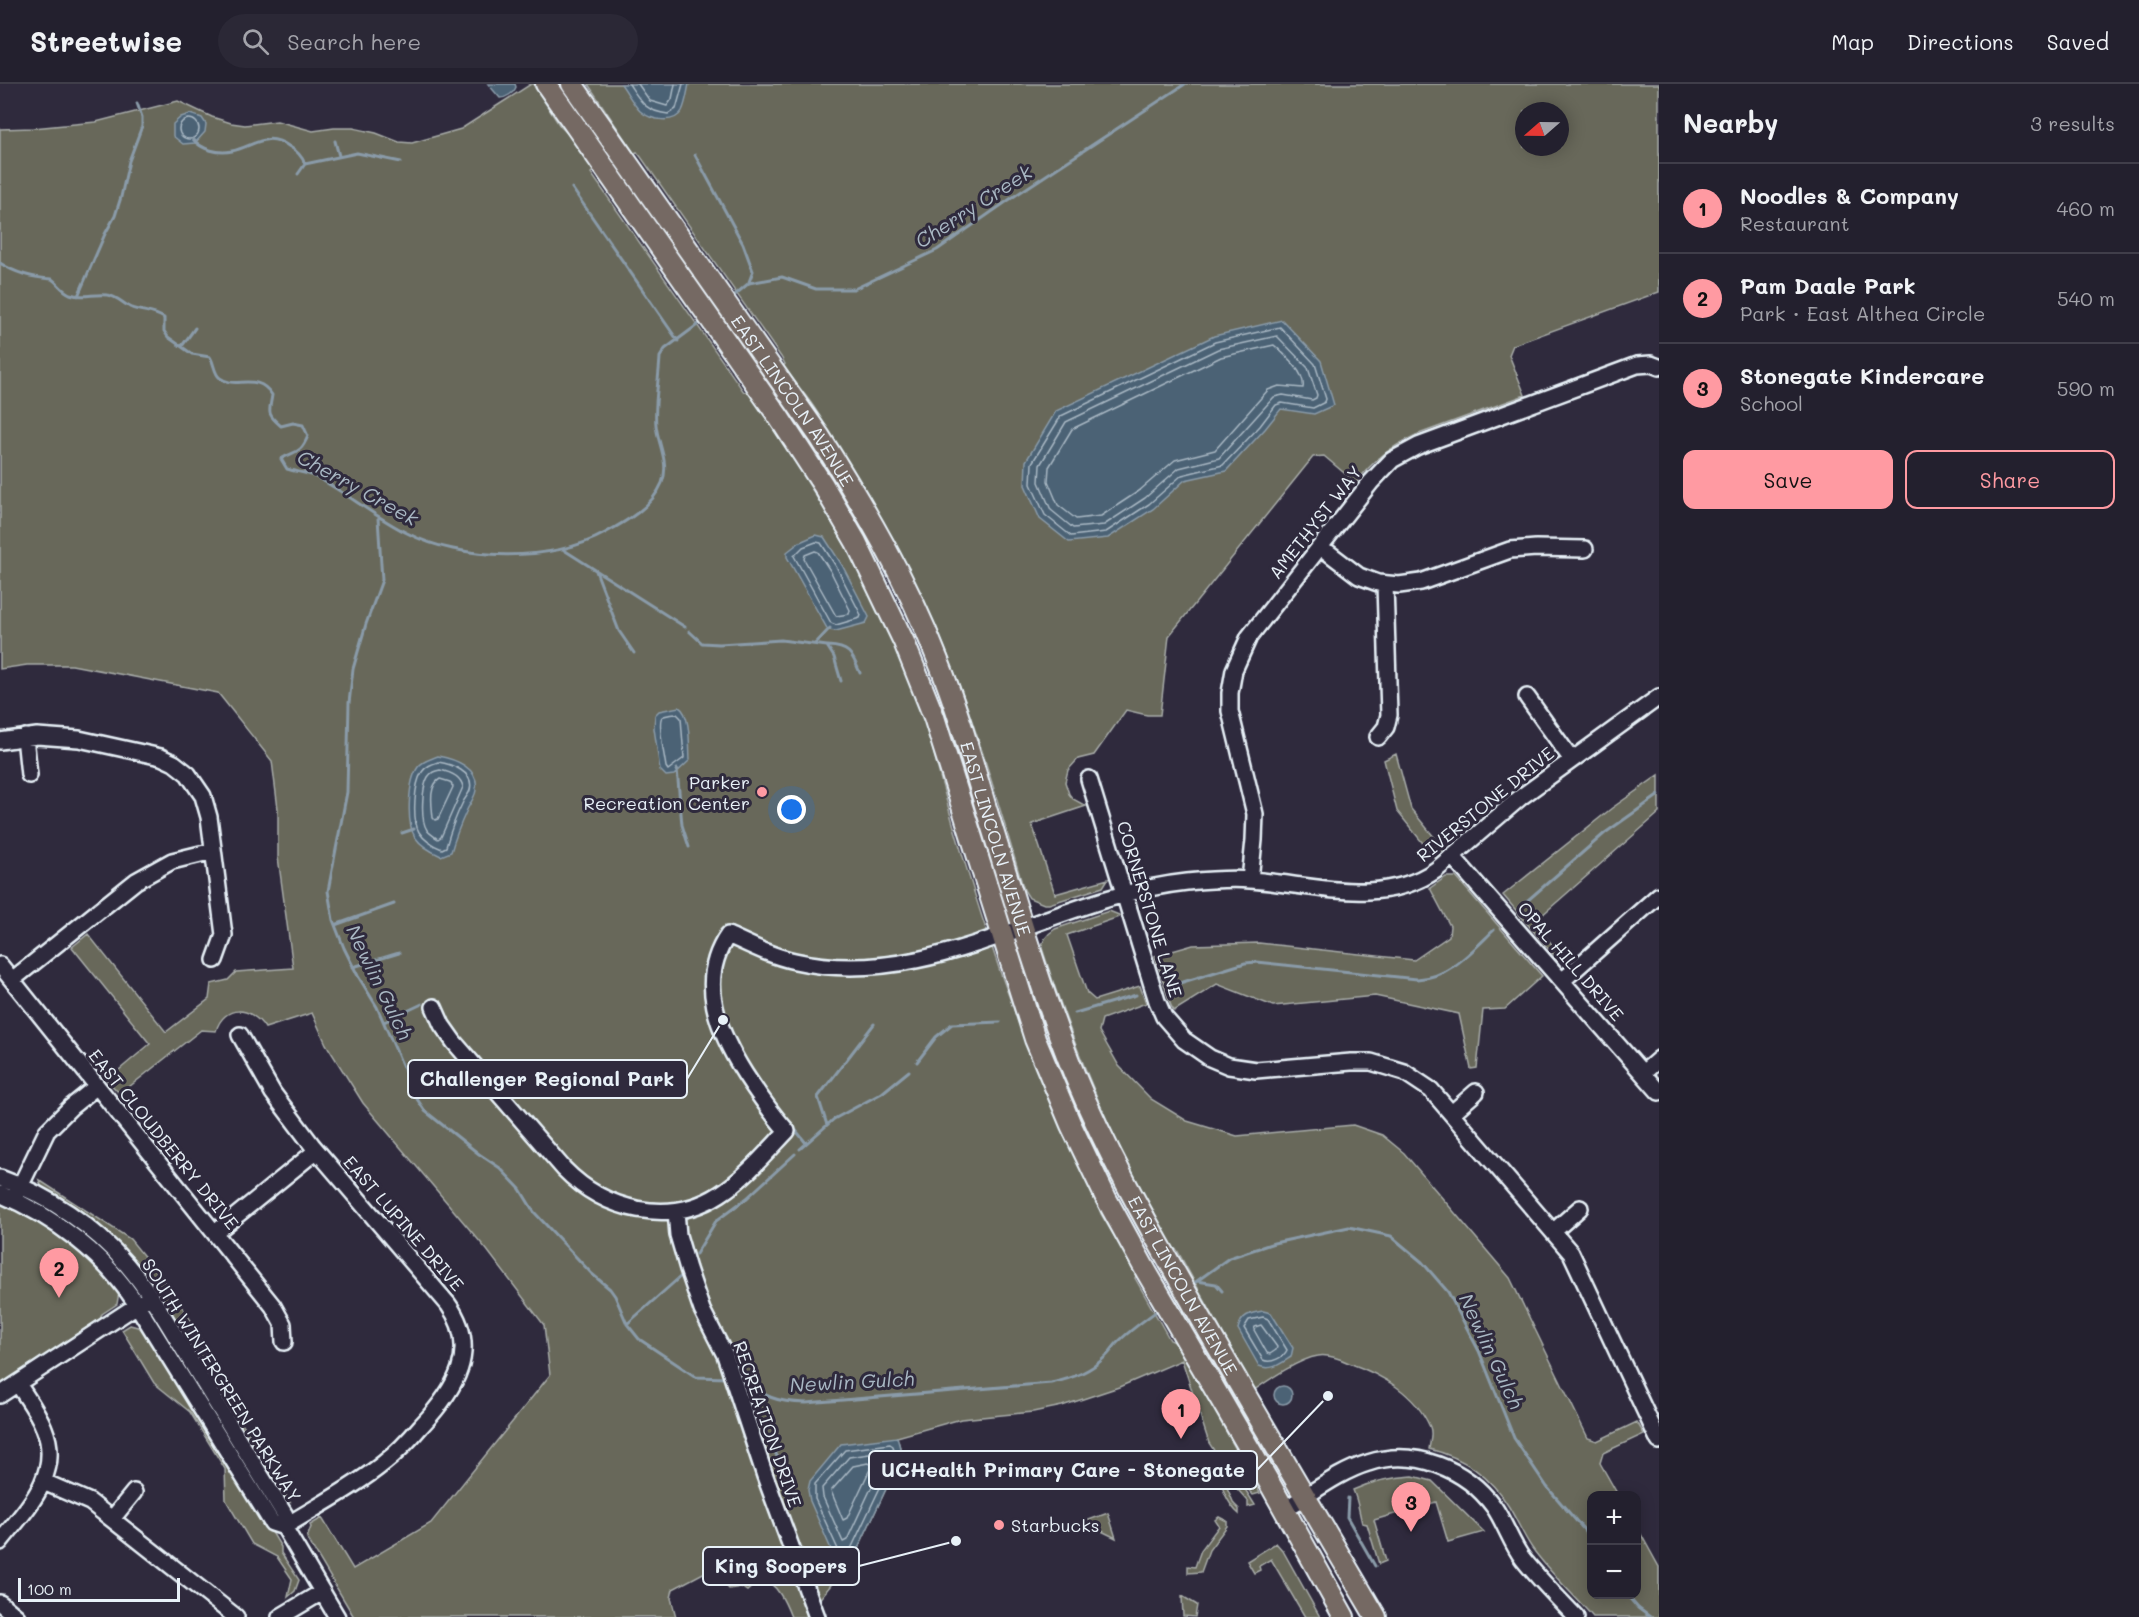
<!DOCTYPE html>
<html lang="en">
<head>
<meta charset="utf-8">
<style>
  :root { --surface:#23202e; --page:#2b2836; --text:#f1f3f6; --muted:#a3a3aa; --line:#403e4a; --accent:#ff9aa2 }
  body { margin:0; font-family:Mali,sans-serif; background:var(--page); color:var(--text) }
  .controls { position:absolute; right:18px; bottom:18px; display:grid; overflow:hidden; border-radius:12px; box-shadow:0 3px 15px #0003 }
  .controls button { width:54px; height:54px; display:grid; place-items:center; padding:0; border:0; border-bottom:2px solid var(--line); background:var(--surface); color:var(--text); font:30px sans-serif }
  .compass { position:absolute; left:1515px; top:18px; width:54px; height:54px; border-radius:50%; background:var(--surface); box-shadow:0 3px 15px #0003; rotate:250deg }
  .scale { position:absolute; left:18px; bottom:15px; width:162px; box-sizing:border-box; padding-left:6px; border:3px solid #e8f1f8; border-top:0; font-size:16px; line-height:21px; white-space:nowrap; color:#e8f1f8; -webkit-text-stroke:4px #2f2a3d; paint-order:stroke }
  .you { position:absolute; left:792px; top:726px; width:21px; height:21px; margin:-15px; border:4px solid #fff; border-radius:50%; background:#1a73e8; box-shadow:0 0 0 9px #1a73e833 }
  .badge { display:grid; place-items:center; width:39px; height:39px; border-radius:50%; background:var(--accent); color:#111; font-size:20px; font-weight:700 }
  .pin { position:absolute; translate:-50% -50px; filter:drop-shadow(0 2px 3px #0008) }
  .pin::after { content:''; position:absolute; top:32px; width:21px; height:18px; background:inherit; clip-path:polygon(0 0,100% 0,50% 100%) }
  .list { margin:0; padding:0; list-style:none }
  h2 { display:flex; justify-content:space-between; align-items:center; height:78px; margin:0; padding:0 24px; font-size:26px }
  h2 small { font-size:20px; font-weight:400; color:var(--muted) }
  .list li { display:grid; grid-template-columns:39px 1fr auto; gap:18px; align-items:center; box-sizing:border-box; height:90px; padding:0 24px; border-top:2px solid var(--line) }
  .list b { display:block; font-size:22px; white-space:nowrap }
  .list p { margin:0; font-size:20px; white-space:nowrap; color:var(--muted) }
  .list em { font-size:20px; font-style:normal; color:var(--muted) }
  .actions { display:flex; gap:12px; padding:18px 24px }
  .actions a { flex:1; padding:14px 0; border:2px solid var(--accent); border-radius:12px; text-align:center; font-size:21px; color:var(--accent) }
  .actions .main { background:var(--accent); color:#111 }
  .icon { flex:none; width:33px; height:33px; fill:none; stroke:currentColor; stroke-width:2; stroke-linecap:round; stroke-linejoin:round }
  .map { position:relative; flex:none; width:1659px; height:1533px; overflow:hidden }
  header { display:flex; align-items:center; gap:36px; box-sizing:border-box; height:84px; padding:0 30px; background:var(--surface); border-bottom:2px solid var(--line) }
  header strong { font-size:28px }
  nav { display:flex; gap:33px; margin-inline-start:auto; font-size:21px }
  .search { width:420px; height:54px; background:var(--page); display:flex; align-items:center; gap:15px; box-sizing:border-box; padding:0 21px; border-radius:33px; color:var(--muted); font-size:22px }
  main { display:flex }
  aside { flex:1; background:var(--surface) }
  .map>svg:first-child { display:block }
</style>
</head>
<body>
<header>
<strong>Streetwise</strong>
<div class="search"><svg class="icon" aria-label="search" viewBox="0 0 24 24"><circle cx="10" cy="10" r="6"/><path d="M15 15l6 6"/></svg>Search here</div>
<nav><a>Map</a><a>Directions</a><a>Saved</a></nav>
</header>
<main>
<div class="map">
<svg width="1659" height="1533" viewBox="0 0 1659 1533">
  <rect width="100%" height="100%" fill="#2f2a3d"/>
  <filter id="ink" filterUnits="userSpaceOnUse"><feTurbulence type="fractalNoise" baseFrequency=".0167" numOctaves="2"/><feDisplacementMap in="SourceGraphic" scale="12" xChannelSelector="R" yChannelSelector="G"/><feConvolveMatrix kernelMatrix="1 2 1 2 8 2 1 2 1" color-interpolation-filters="sRGB"/></filter>
  <g filter="url(#ink)">
    <path fill="#67685a" stroke="#a8aca9" stroke-width="1.5" fill-rule="evenodd" d="M531,0H533L560,42L569,51L594,86L591,89L744,308L748,307C813,403 875,502 916,611C928,644 936,678 945,711C956,752 969,792 982,833C1013,931 1051,1026 1097,1118L1101,1130L1137,1190L1135,1194L1170,1256L1177,1259L1260,1409L1253,1411L1219,1374L1209,1359L1182,1276L1119,1303L1062,1322L1033,1328L961,1335L897,1353L902,1371L855,1471L818,1517L737,1283L722,1287L809,1533H791C786,1520 777,1498 761,1495L747,1507L741,1503L729,1505L712,1487H707L673,1505L671,1514L676,1533H354L307,1454L311,1443L310,1441L322,1434L353,1485L431,1439L550,1291L544,1241L487,1166L363,1019L326,960L312,929L265,944C251,922 224,920 216,947L201,946L120,1010L107,996L150,960L72,863L88,850L166,948L209,915L211,900L228,896L236,888L293,884L278,773V725L272,677L218,609L72,581H27L0,585V45L33,44L96,38L178,17L212,33L231,39L245,41L277,37L313,47L334,44H353L376,49L399,58L412,59L461,45Z
      M588,0H1659V208L1513,261L1509,271L1525,311L1416,351C1391,363 1373,376 1356,399L1324,372L1313,373L1169,552L1160,631H1147L1126,626L1094,671L1078,675L1068,686L1065,698L1069,710L1073,715L1086,722L1032,740L1055,810L1108,795L1103,803L1049,820H1044L1029,814L1024,806C997,715 972,625 934,538C906,473 866,412 830,351C819,326 799,304 783,282L785,280L781,273L641,73L637,68L634,69ZM1524,27H1560V63H1524Z
      M623,86L763,286L758,290L618,90Z
      M1396,670L1411,725L1444,765L1434,773L1397,727L1384,676Z
      M1659,691V729L1533,839L1567,877L1558,876L1503,811L1612,724Z
      M1446,793H1456L1542,892L1505,925L1483,926L1477,984L1471,985L1459,930L1375,912L1273,922L1217,900L1174,927L1171,922L1155,872L1193,861L1259,859L1414,876L1449,852L1450,842L1430,804Z
      M1109,827L1119,831V833L1067,851L1087,909L1095,916L1140,902L1146,919L1102,935L1099,947L1119,982L1151,1015L1187,1037L1237,1052L1353,1041L1382,1051L1404,1069L1510,1194L1588,1354L1597,1357L1637,1338L1644,1350L1603,1369L1600,1379L1618,1411L1592,1412V1510H1636L1637,1443L1659,1483V1533H1593C1573,1510 1549,1488 1532,1464C1523,1451 1517,1436 1509,1423C1491,1393 1463,1373 1429,1365C1430,1358 1433,1350 1430,1343C1415,1309 1382,1291 1349,1279C1341,1275 1327,1270 1318,1272C1299,1275 1270,1295 1254,1306L1177,1166L1173,1164C1117,1070 1075,968 1042,864C1042,856 1049,849 1055,845Z
      M39,1096L130,1155L172,1207L197,1246L209,1284L290,1418L284,1417L161,1222L42,1104Z
      M0,1115L48,1139L108,1190V1196L119,1208L117,1220L102,1230L100,1236L0,1303Z
      M130,1241L145,1245L235,1395L240,1396L281,1463V1469L299,1496L295,1507L288,1513L292,1495L277,1473L252,1460L226,1416L225,1385L190,1328L154,1299L122,1246Z
      M1217,1378L1243,1402L1255,1421L1248,1423V1417L1230,1397L1226,1401L1234,1420L1239,1425V1430C1225,1418 1220,1396 1214,1379Z
      M1413,1392L1432,1397L1484,1448L1448,1458L1436,1418L1374,1436L1386,1477L1379,1480L1367,1440L1362,1439C1359,1428 1358,1417 1353,1406C1373,1397 1390,1393 1413,1392Z
      M1108,1429L1116,1454L1083,1438Z
      M1219,1433L1227,1437V1442L1209,1466L1201,1488L1188,1489V1482L1195,1483L1201,1466L1219,1442L1215,1436Z
      M1276,1459L1283,1467L1320,1533H1305L1271,1475L1259,1482L1260,1486L1254,1489L1247,1477Z
      M1182,1512L1197,1521L1195,1533L1183,1532Z"/>
    <path fill="#4b6275" stroke="#8a9ba9" stroke-width="1.5" d="M488,0H515L516,3C514,9 506,14 500,14Z
      M621,0H689C687,9 686,19 682,27C674,41 650,36 640,27C633,20 627,8 621,0Z
      M190,30L202,34L206,40L205,48L195,59L183,60L173,52V40L181,33Z
      M1282,236L1321,277L1334,321L1314,330L1281,325L1265,345L1226,387L1185,396L1153,425L1108,454L1069,458L1040,435L1025,401L1026,377L1056,327L1214,252Z
      M816,451L824,453L842,481L869,533L866,539L836,547L828,546L787,473V468L800,458Z
      M679,623C691,630 689,662 690,676L674,691L666,692L660,686L654,644L655,631L659,627Z
      M438,672C455,675 480,684 476,706C475,714 469,720 466,728C460,741 455,754 451,768L441,772C432,768 421,762 415,753C406,739 408,697 418,683C422,677 431,675 438,672Z
      M1263,1227L1271,1229L1293,1264L1291,1273C1280,1280 1272,1287 1259,1282L1238,1245C1241,1231 1250,1229 1263,1227Z
      M1274 1311a9 9 0 1 1 18 0a9 9 0 1 1-18 0Z
      M897,1353L902,1371L855,1471L841,1488L810,1417L808,1406L810,1397L841,1360Z"/>
    <g fill="none" stroke-linecap="round" stroke-linejoin="round">
      <path stroke="#a9b8c4" stroke-width="1.5" d="M629,0C641,18 645,27 668,30L676,25L683,0
        M638,0L650,17L667,22L672,15L675,0
        M179 45a10 10 0 1 1 20 0a10 10 0 1 1-20 0Z
        M1280,243L1315,280L1326,315L1325,318L1313,324L1282,319L1276,321L1260,342L1223,381L1182,391L1149,420L1106,448L1071,452L1045,431L1031,400L1032,379L1061,332L1215,258Z
        M1277,252L1308,284L1317,311L1316,314L1312,316L1283,311L1274,313L1219,374L1179,384L1145,414L1104,441L1073,444L1051,426L1039,398L1040,381L1066,338L1218,265Z
        M1274,261C1285,271 1306,289 1303,304L1279,302L1268,306L1215,366L1175,376L1139,407L1101,432L1076,435L1058,421L1048,397L1049,383L1072,345L1221,273Z
        M816,458L821,459L837,484L861,531L860,534L836,541L831,539L794,472L803,463Z
        M815,467L818,468L831,488L850,526L849,530L836,532L804,475L805,471Z
        M677,630L681,634L684,674L668,686L666,683C665,675 657,638 662,633C665,631 674,630 677,630Z
        M438,678C451,680 475,688 470,706C469,710 465,714 463,718C456,732 450,748 446,763L442,765C434,762 424,756 419,748C412,736 414,700 422,688C426,682 432,680 438,678Z
        M440,686C450,688 461,692 463,703L441,753L438,755C435,753 429,749 427,746C420,736 422,703 428,693C431,688 435,687 440,686Z
        M440,695L450,698L453,703L438,735L435,736L433,734C432,722 428,702 440,695Z
        M1263,1233L1268,1235L1287,1266C1284,1273 1271,1280 1263,1276L1244,1244L1249,1236Z
        M1261,1241L1277,1263L1276,1266L1270,1270L1267,1269L1254,1246L1255,1243Z
        M890,1360L893,1362L895,1372L850,1467L845,1473L842,1474L815,1415V1400L845,1366Z
        M883,1368L886,1369V1372L847,1456L843,1458L823,1413L822,1404L849,1373Z
        M868,1379L871,1380V1383L847,1434L843,1436L831,1407L853,1382Z"/>
      <path stroke="#8a9ba9" stroke-width="3" d="M193,55C201,66 220,70 232,67C255,62 266,46 290,63C297,67 302,72 305,80
        M335,57L339,72
        M695,71L743,160L753,187L749,198
        M298,90L305,80L357,69L401,78
        M572,104L678,257
        M0,179C15,189 34,194 52,195C59,200 61,206 70,210C83,215 94,209 107,211C117,212 123,220 132,224C143,228 153,227 164,234V247L168,253L192,270L210,273C214,278 214,290 220,294C235,306 257,287 272,311C270,327 265,329 281,342L293,339L303,341L308,352C300,371 296,366 281,375L287,385C297,388 309,389 318,394C348,410 375,433 407,449C460,477 552,479 605,449C627,437 652,423 662,399C670,379 658,361 656,341C654,319 659,295 660,273L665,265L704,236
        M78,212L105,150L115,132L121,113L129,77L142,42V33L137,19
        M730,215L749,199L782,193L816,205H854L937,166L1016,111L1185,0
        M182,262L195,244
        M378,434L382,496L366,540L353,585L349,619L347,708L328,807L333,836L344,864L358,892L377,923L417,1015L425,1027L479,1070L500,1084L520,1105L534,1128L592,1190L610,1205L615,1212L627,1240L639,1255L696,1293L727,1294
        M564,466L685,543
        M596,487L619,547L634,569
        M689,547L702,559L719,560L781,556L827,562L834,573L841,597
        M815,560L830,544
        M828,562C850,563 852,570 860,589
        M677,685L682,741L689,763
        M402,749L414,745
        M1520,823L1605,749L1659,711
        M335,841L394,820
        M353,883L399,869
        M1170,902L1245,879L1257,878L1417,895C1449,894 1472,867 1494,846
        M1075,929L1136,911
        M384,938L422,920
        M917,978L936,953L952,940L1000,938
        M790,1039L806,1059
        M827,1041L818,1013L874,940
        M800,1065L834,1035L882,1009L909,987
        M696,1170L716,1137L747,1114L795,1070
        M1197,1197L1216,1200L1222,1207
        M1190,1202L1229,1174L1274,1159L1349,1143L1391,1152L1422,1178L1448,1208L1479,1267L1514,1354L1547,1403L1592,1455
        M627,1240L680,1193
        M737,1294L742,1293C765,1314 776,1318 806,1319L1051,1299C1071,1295 1090,1288 1105,1273C1110,1269 1113,1263 1117,1259C1130,1246 1146,1235 1161,1224
        M746,1296C748,1327 766,1349 779,1376
        M1348,1414L1347,1433L1375,1482
        M1626,1510L1638,1524L1650,1533"/>
      <defs>
        <path id="minor" d="M1321,463L1359,492L1378,499L1399,501L1421,498L1510,466L1536,464L1585,465
          M1527,613L1572,676
          M25,653L29,691
          M1378,653L1386,643L1389,631L1385,500
          M0,657L37,652L79,655L161,673L174,679L188,690L203,712L209,733L224,851L215,876
          M1089,695L1157,917L1164,933L1184,956L1210,974L1229,982L1256,986L1351,978H1371L1404,988L1431,1006L1571,1169L1659,1357
          M1453,773L1659,1008
          M1250,796L1254,756L1255,730L1230,627V609L1234,586L1249,553L1371,398L1392,376L1418,362L1637,281L1651,280L1659,283
          M0,881L273,1222L283,1240L284,1258
          M12,896L136,797L172,777L213,767
          M1562,897L1659,811
          M434,923L442,941L454,958L564,1085C604,1126 669,1143 720,1110C745,1094 767,1068 787,1047C771,1029 758,1010 745,990C719,949 696,897 728,851C750,861 771,872 795,877C932,908 1054,812 1187,798C1208,796 1229,794 1250,796C1311,800 1382,824 1436,786L1521,713L1659,613
          M240,951L273,1009L312,1061L448,1220C481,1266 455,1306 421,1342C410,1355 398,1368 385,1378C356,1402 316,1423 284,1443
          M1643,989L1659,975
          M1452,1029L1476,1008
          M0,1094C48,1111 94,1142 127,1181C155,1214 176,1254 199,1291C228,1338 256,1384 285,1431L284,1443L337,1533
          M0,1110C55,1133 105,1171 137,1221L272,1439L284,1443
          M16,1111L47,1047L71,1023L97,1002
          M676,1127L678,1151L688,1185L702,1226L725,1271L765,1392L817,1533
          M1554,1147L1580,1124
          M215,1149L316,1067
          M0,1311L145,1216
          M44,1398L90,1418L236,1533
          M1283,1426C1310,1411 1338,1388 1368,1379C1414,1364 1466,1384 1494,1423C1505,1439 1511,1459 1523,1475C1539,1495 1558,1514 1576,1533
          M112,1435L134,1408
          M0,1458C26,1425 63,1390 44,1344C38,1328 27,1314 18,1300
          M0,1519L17,1533
          M280,1533L322,1508"/>
        <g id="major">
          <path d="M546,0L778,332L823,401L856,458L904,558L934,633L1035,955L1071,1041L1106,1114L1146,1187L1270,1400L1344,1533"/>
          <path id="s1" d="M572,0L820,353C864,423 907,496 937,574C957,623 971,673 986,724C1014,814 1040,905 1075,992C1108,1072 1151,1146 1193,1220C1253,1325 1315,1429 1376,1533"/>
        </g>
      </defs>
      <use href="#minor" stroke="#e8f1f8" stroke-width="20"/>
      <use href="#major" stroke="#e8f1f8" stroke-width="24"/>
      <use href="#minor" stroke="#2f2a3d" stroke-width="15"/>
      <use href="#major" stroke="#756964" stroke-width="20"/>
    </g>
  </g>
  <g fill="#ff9aa2" stroke="#2f2a3d" stroke-width="2">
    <circle cx="762" cy="708" r="6"/>
    <circle cx="999" cy="1441" r="6"/>
  </g>
  <g text-anchor="middle" dominant-baseline="central" stroke-width="6" stroke-linejoin="round" paint-order="stroke">
    <g font-size="18" fill="#e8f1f8" stroke="#2f2a3d">
      <text stroke="none"><textPath href="#s1" startOffset="386">EAST LINCOLN AVENUE</textPath></text>
      <text transform="translate(1315 438) rotate(-52)">AMETHYST WAY</text>
      <text transform="translate(1485 720) rotate(-39)">RIVERSTONE DRIVE</text>
      <text stroke="none"><textPath href="#s1" startOffset="872">EAST LINCOLN AVENUE</textPath></text>
      <text transform="translate(1150 825) rotate(73)">CORNERSTONE LANE</text>
      <text transform="translate(1571 877) rotate(49)">OPAL HILL DRIVE</text>
      <text transform="translate(164 1055) rotate(51)">EAST CLOUDBERRY DRIVE</text>
      <text transform="translate(404 1139) rotate(49)">EAST LUPINE DRIVE</text>
      <text stroke="none"><textPath href="#s1" startOffset="1358">EAST LINCOLN AVENUE</textPath></text>
      <text transform="translate(222 1296) rotate(58)">SOUTH WINTERGREEN PARKWAY</text>
      <text transform="translate(768 1340) rotate(71)">RECREATION DRIVE</text>
    </g>
    <g font-size="18" fill="#e8f1f8" stroke="#2f2a3d" text-anchor="end">
      <text x="750" y="698">Parker<tspan x="750" dy="21">Recreation Center</tspan></text>
      <text x="1011" y="1441" text-anchor="start">Starbucks</text>
    </g>
    <g font-size="20" font-style="italic" fill="#a9b8c4" stroke="#2f2a3d">
      <text transform="translate(973 122) rotate(-33)">Cherry Creek</text>
      <text transform="translate(358 403) rotate(29)">Cherry Creek</text>
      <text transform="translate(380 898) rotate(64)">Newlin Gulch</text>
      <text transform="translate(1492 1267) rotate(65)">Newlin Gulch</text>
      <text transform="translate(852 1297) rotate(-3)">Newlin Gulch</text>
    </g>
  </g>
  <path fill="none" stroke="#e8f1f8" stroke-width="2" d="M723 936L687 995M1328 1312L1257 1386M956 1457L859 1482"/>
  <g fill="#e8f1f8" stroke="#2f2a3d" stroke-width="2">
    <circle cx="723" cy="936" r="6"/>
    <circle cx="1328" cy="1312" r="6"/>
    <circle cx="956" cy="1457" r="6"/>
  </g>
  <g fill="#2f2a3d" stroke="#e8f1f8" stroke-width="2">
    <rect x="408" y="976" width="279" height="38" rx="6"/>
    <rect x="869" y="1367" width="388" height="38" rx="6"/>
    <rect x="703" y="1463" width="156" height="38" rx="6"/>
  </g>
  <g font-size="20" text-anchor="middle" font-weight="bold" fill="#e8f1f8">
    <text x="547" y="1002">Challenger Regional Park</text>
    <text x="1063" y="1393">UCHealth Primary Care - Stonegate</text>
    <text x="781" y="1489">King Soopers</text>
  </g>
</svg>
<div class="controls">
<button>+</button>
<button>−</button>
</div>
<svg class="compass" viewBox="-18 -18 36 36"><path d="M0-13l5 13h-10z" fill="#e53935"/><path d="M0 13l5-13h-10z" fill="#a3a3aa"/></svg>
<div class="scale">100 m</div>
<div class="you"></div>
<div class="pin badge" style="left:1181px;top:1355px">1</div>
<div class="pin badge" style="left:59px;top:1214px">2</div>
<div class="pin badge" style="left:1411px;top:1448px">3</div>
</div>
<aside>
<h2>Nearby<small>3 results</small></h2>
<ul class="list">
<li><span class="badge">1</span><div><b>Noodles &amp; Company</b><p>Restaurant</p></div><em>460 m</em></li>
<li><span class="badge">2</span><div><b>Pam Daale Park</b><p>Park · East Althea Circle</p></div><em>540 m</em></li>
<li><span class="badge">3</span><div><b>Stonegate Kindercare</b><p>School</p></div><em>590 m</em></li>
</ul>
<div class="actions"><a class="main">Save</a><a>Share</a></div>
</aside>
</main>
</body>
</html>
